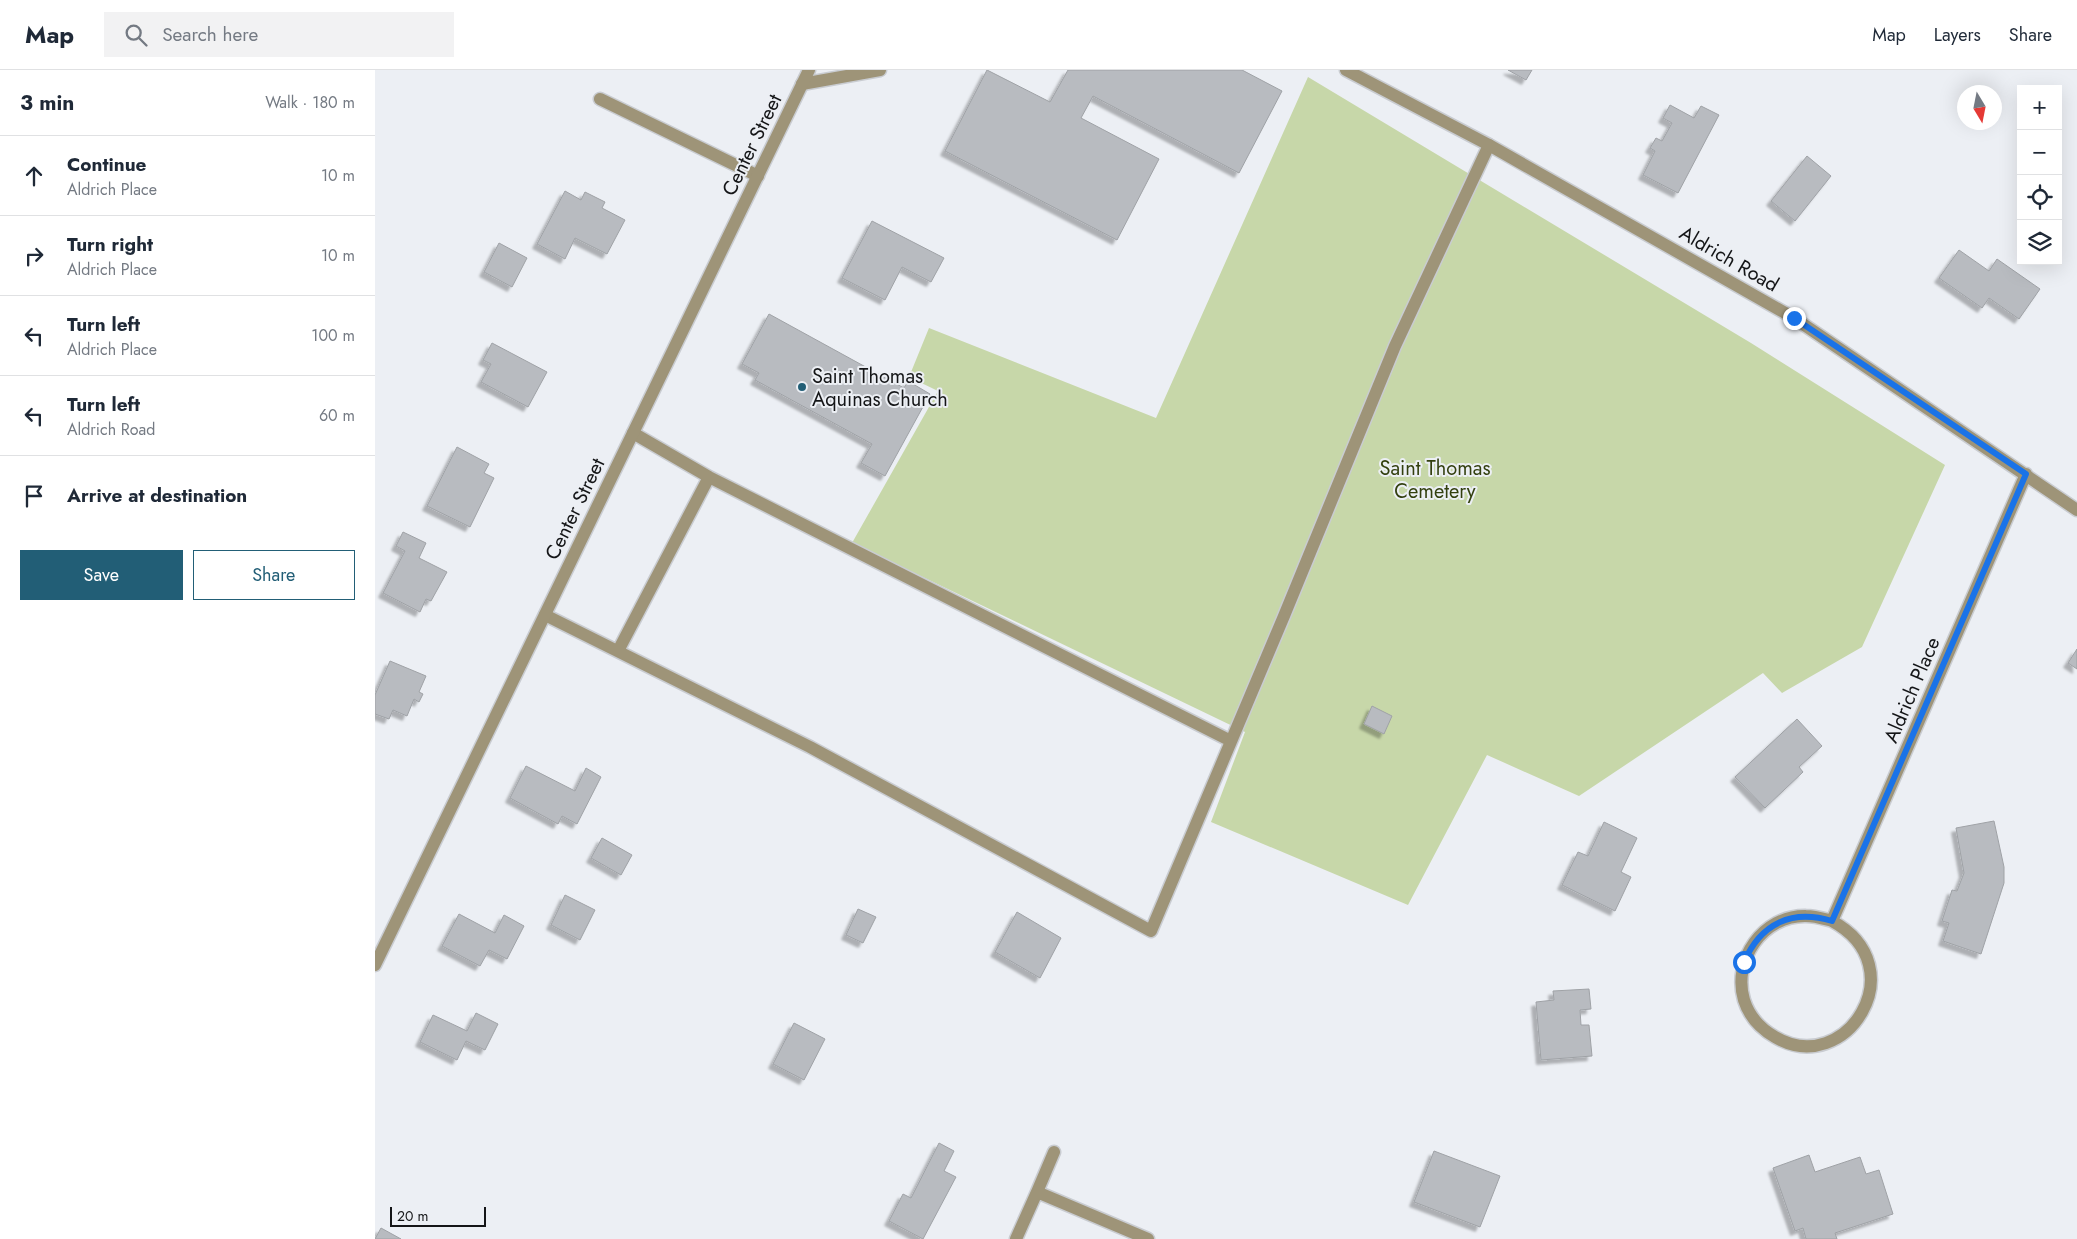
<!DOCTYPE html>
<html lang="en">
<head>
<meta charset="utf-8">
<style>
  :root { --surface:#fff; --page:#f2f2f3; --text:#1f2937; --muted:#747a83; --line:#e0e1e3; --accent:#225e76 }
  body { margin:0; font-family:Jost,sans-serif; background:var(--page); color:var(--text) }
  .controls { position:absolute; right:15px; top:15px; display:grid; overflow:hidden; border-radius:0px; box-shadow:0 5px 20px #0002 }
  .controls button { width:45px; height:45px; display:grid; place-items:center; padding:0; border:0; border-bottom:1px solid var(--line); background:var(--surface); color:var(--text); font:25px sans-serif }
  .compass { position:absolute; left:1582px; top:15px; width:45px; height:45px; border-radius:50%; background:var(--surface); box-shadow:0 5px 20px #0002; rotate:170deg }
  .scale { position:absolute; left:15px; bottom:12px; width:96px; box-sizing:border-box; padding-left:5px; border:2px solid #141517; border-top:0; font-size:14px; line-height:18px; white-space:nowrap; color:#141517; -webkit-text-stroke:4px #eceff4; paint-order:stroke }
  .stop { position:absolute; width:15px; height:15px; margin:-11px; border:4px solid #1a73e8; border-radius:50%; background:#fff }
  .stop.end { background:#1a73e8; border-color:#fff; box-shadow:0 1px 5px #0008 }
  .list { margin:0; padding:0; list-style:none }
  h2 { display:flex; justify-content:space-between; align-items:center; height:65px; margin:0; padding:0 20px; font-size:21px }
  h2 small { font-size:16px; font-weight:400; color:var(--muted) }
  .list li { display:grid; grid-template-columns:32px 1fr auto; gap:15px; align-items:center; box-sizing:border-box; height:80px; padding:0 20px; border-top:1px solid var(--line) }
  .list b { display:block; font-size:19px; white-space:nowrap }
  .list p { margin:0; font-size:16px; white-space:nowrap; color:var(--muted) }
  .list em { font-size:16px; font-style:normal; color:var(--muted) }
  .actions { display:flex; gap:10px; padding:15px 20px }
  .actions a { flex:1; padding:11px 0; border:1px solid var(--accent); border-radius:0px; text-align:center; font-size:18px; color:var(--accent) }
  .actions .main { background:var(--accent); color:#fff }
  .icon { flex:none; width:28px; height:28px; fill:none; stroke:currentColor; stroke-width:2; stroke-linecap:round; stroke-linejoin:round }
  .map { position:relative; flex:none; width:1702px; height:1169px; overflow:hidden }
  header { display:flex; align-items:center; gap:30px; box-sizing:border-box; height:70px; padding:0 25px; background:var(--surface); border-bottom:1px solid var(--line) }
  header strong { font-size:24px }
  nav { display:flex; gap:28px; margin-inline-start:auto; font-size:18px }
  .search { width:350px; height:45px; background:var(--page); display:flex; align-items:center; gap:12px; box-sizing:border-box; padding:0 18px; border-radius:0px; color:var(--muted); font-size:19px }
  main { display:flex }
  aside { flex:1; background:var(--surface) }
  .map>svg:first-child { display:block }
</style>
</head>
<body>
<header>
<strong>Map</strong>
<div class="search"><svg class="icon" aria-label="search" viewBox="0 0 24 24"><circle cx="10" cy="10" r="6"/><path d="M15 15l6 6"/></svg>Search here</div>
<nav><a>Map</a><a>Layers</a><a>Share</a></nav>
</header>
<main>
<aside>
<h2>3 min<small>Walk · 180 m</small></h2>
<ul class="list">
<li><svg class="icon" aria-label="ahead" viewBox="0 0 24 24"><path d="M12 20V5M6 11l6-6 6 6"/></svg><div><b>Continue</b><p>Aldrich Place</p></div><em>10 m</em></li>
<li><svg class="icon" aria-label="right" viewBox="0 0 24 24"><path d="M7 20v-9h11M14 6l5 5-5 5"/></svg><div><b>Turn right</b><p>Aldrich Place</p></div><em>10 m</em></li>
<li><svg class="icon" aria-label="left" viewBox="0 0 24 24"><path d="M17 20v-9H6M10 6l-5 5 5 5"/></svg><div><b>Turn left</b><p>Aldrich Place</p></div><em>100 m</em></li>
<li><svg class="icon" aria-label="left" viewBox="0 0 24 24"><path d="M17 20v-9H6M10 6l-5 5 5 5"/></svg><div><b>Turn left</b><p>Aldrich Road</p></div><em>60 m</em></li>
<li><svg class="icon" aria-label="arrive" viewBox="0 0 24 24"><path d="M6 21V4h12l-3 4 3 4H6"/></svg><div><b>Arrive at destination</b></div></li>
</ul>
<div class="actions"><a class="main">Save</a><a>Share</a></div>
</aside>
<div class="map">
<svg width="1702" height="1169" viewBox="0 0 1702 1169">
  <defs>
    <filter id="shadow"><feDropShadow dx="-4.5" dy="4.5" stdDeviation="1" flood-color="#0004"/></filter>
  </defs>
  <rect width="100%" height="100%" fill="#eceff4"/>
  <path fill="#c7d7a9" d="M933,7L1376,273L1570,395L1487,577L1407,623L1388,603L1204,726L1112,685L1033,835L836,752L870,662L477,473L563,321L534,307L554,258L781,348Z"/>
  <path fill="#b8bbc0" stroke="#9fa2a6" filter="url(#shadow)" d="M612,0L675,32L693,0H867L907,21L864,103L718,26L706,48L784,89L742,170L570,81Z
    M1133,0H1157L1151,10Z
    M1295,35L1319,48L1326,36L1344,45L1303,123L1268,105L1280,81L1275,78L1281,68L1287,71L1297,53L1288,48Z
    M1432,86L1456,106L1420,151L1396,131Z
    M190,121L206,130L210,122L230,132L227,138L250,150L232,184L200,168L190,189L162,174Z
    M497,151L569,188L556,212L527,197L510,230L467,208Z
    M124,173L152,188L137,217L109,202Z
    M1584,180L1614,201L1622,189L1665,219L1644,249L1614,228L1607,238L1564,208Z
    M394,244L529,318L533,311L555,324L510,406L486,393L497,374L380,310L384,303L367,294Z
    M117,273L172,302L153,337L106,312L116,294L108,290Z
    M82,377L114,394L109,403L119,408L95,457L52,436Z
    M28,462L51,473L44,488L72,502L56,531L51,529L45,542L8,523L30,481L21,476Z
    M1702,579V599L1693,593Z
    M15,591L51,606L44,622L48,624L44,632L39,629L32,646L18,640L14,649L0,644V625Z
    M997,636L1017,646L1009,664L989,654Z
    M1422,649L1447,676L1424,697L1428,702L1390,738L1360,707Z
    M151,696L200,721L211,698L226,707L202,754L187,746L183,754L135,728Z
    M1619,751L1629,797V813L1606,884L1568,871L1574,853L1567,851L1577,820L1582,821L1589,803L1581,758Z
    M1229,752L1262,768L1246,802L1256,807L1240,841L1187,815L1203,782L1213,786Z
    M227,768L257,785L246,805L216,788Z
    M190,825L220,840L205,870L176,855Z
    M483,839L501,847L488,873L471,865Z
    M642,842L686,868L665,908L620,882Z
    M84,844L120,863L129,845L149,856L132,889L114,880L105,896L67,876Z
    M1214,919L1216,939L1205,940L1206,955H1214L1217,986L1166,990L1161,932L1179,930L1178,921Z
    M101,943L123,954L110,980L91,971L82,990L45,972L58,945L92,961Z
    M419,953L450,969L429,1010L398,994Z
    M564,1073L579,1081L569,1101L581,1107L548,1169L514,1151L528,1124L536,1128Z
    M1059,1081L1125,1106L1105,1157L1039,1132Z
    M1434,1085L1440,1102L1485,1087L1491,1104L1504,1100L1518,1144L1460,1163L1462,1169H1431L1428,1158L1420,1161L1398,1098Z
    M6,1158L26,1169H0Z"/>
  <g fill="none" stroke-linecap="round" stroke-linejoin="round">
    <defs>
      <path id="service" d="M427,14L505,0
        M258,363L334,407L856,671
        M170,545L435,677L776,861L909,546L1020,276L1114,75
        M243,581L334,407"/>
      <path id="minor" d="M971,0L1114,75L1419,248L1702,440
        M225,29L383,106
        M1457,851C1449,849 1441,846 1431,846C1388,845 1357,890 1369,930C1374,946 1386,959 1400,967C1471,1009 1542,897 1457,851L1651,404
        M662,1122L679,1082
        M641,1169L662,1122L773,1169"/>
      <path id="tertiary" d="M0,895L434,0"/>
    </defs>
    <use href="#service" stroke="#c9ccd1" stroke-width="15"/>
    <use href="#minor" stroke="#c9ccd1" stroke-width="15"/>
    <use href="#tertiary" stroke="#c9ccd1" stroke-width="15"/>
    <use href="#service" stroke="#9e9478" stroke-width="12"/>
    <use href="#minor" stroke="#9e9478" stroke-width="12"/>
    <use href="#tertiary" stroke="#9e9478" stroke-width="12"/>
  </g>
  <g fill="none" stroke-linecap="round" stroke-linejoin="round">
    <path stroke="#1a73e8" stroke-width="6" d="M1369,892C1386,853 1417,839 1457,851L1651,404L1419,248"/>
  </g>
  <circle fill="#225e76" stroke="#eceff4" stroke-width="2" cx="427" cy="317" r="5"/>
  <g text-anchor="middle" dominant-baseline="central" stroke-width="4" stroke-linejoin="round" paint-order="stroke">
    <g font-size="20" fill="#141517" stroke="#eceff4">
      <text transform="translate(377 75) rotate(-64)">Center Street</text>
      <text transform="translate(1354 189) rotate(30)">Aldrich Road</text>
      <text transform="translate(200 439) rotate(-64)">Center Street</text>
      <text transform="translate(1537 620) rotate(-67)">Aldrich Place</text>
    </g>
    <g font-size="20" fill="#141517" stroke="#eceff4" text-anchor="start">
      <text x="437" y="306">Saint Thomas<tspan x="437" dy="23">Aquinas Church</tspan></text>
    </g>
    <g font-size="20" fill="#33400f" stroke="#eceff4">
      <text x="1060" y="398">Saint Thomas<tspan x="1060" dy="23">Cemetery</tspan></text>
    </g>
  </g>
</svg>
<div class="controls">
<button>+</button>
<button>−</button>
<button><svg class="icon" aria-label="locate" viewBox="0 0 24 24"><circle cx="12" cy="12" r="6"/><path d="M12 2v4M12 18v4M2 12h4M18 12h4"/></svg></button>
<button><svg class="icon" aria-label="layers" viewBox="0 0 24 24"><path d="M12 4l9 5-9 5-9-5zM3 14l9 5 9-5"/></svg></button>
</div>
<svg class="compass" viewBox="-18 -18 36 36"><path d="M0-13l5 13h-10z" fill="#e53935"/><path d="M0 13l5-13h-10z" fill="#747a83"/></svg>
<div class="scale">20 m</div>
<div class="stop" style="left:1369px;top:892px"></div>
<div class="stop end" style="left:1419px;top:248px"></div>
</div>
</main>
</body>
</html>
